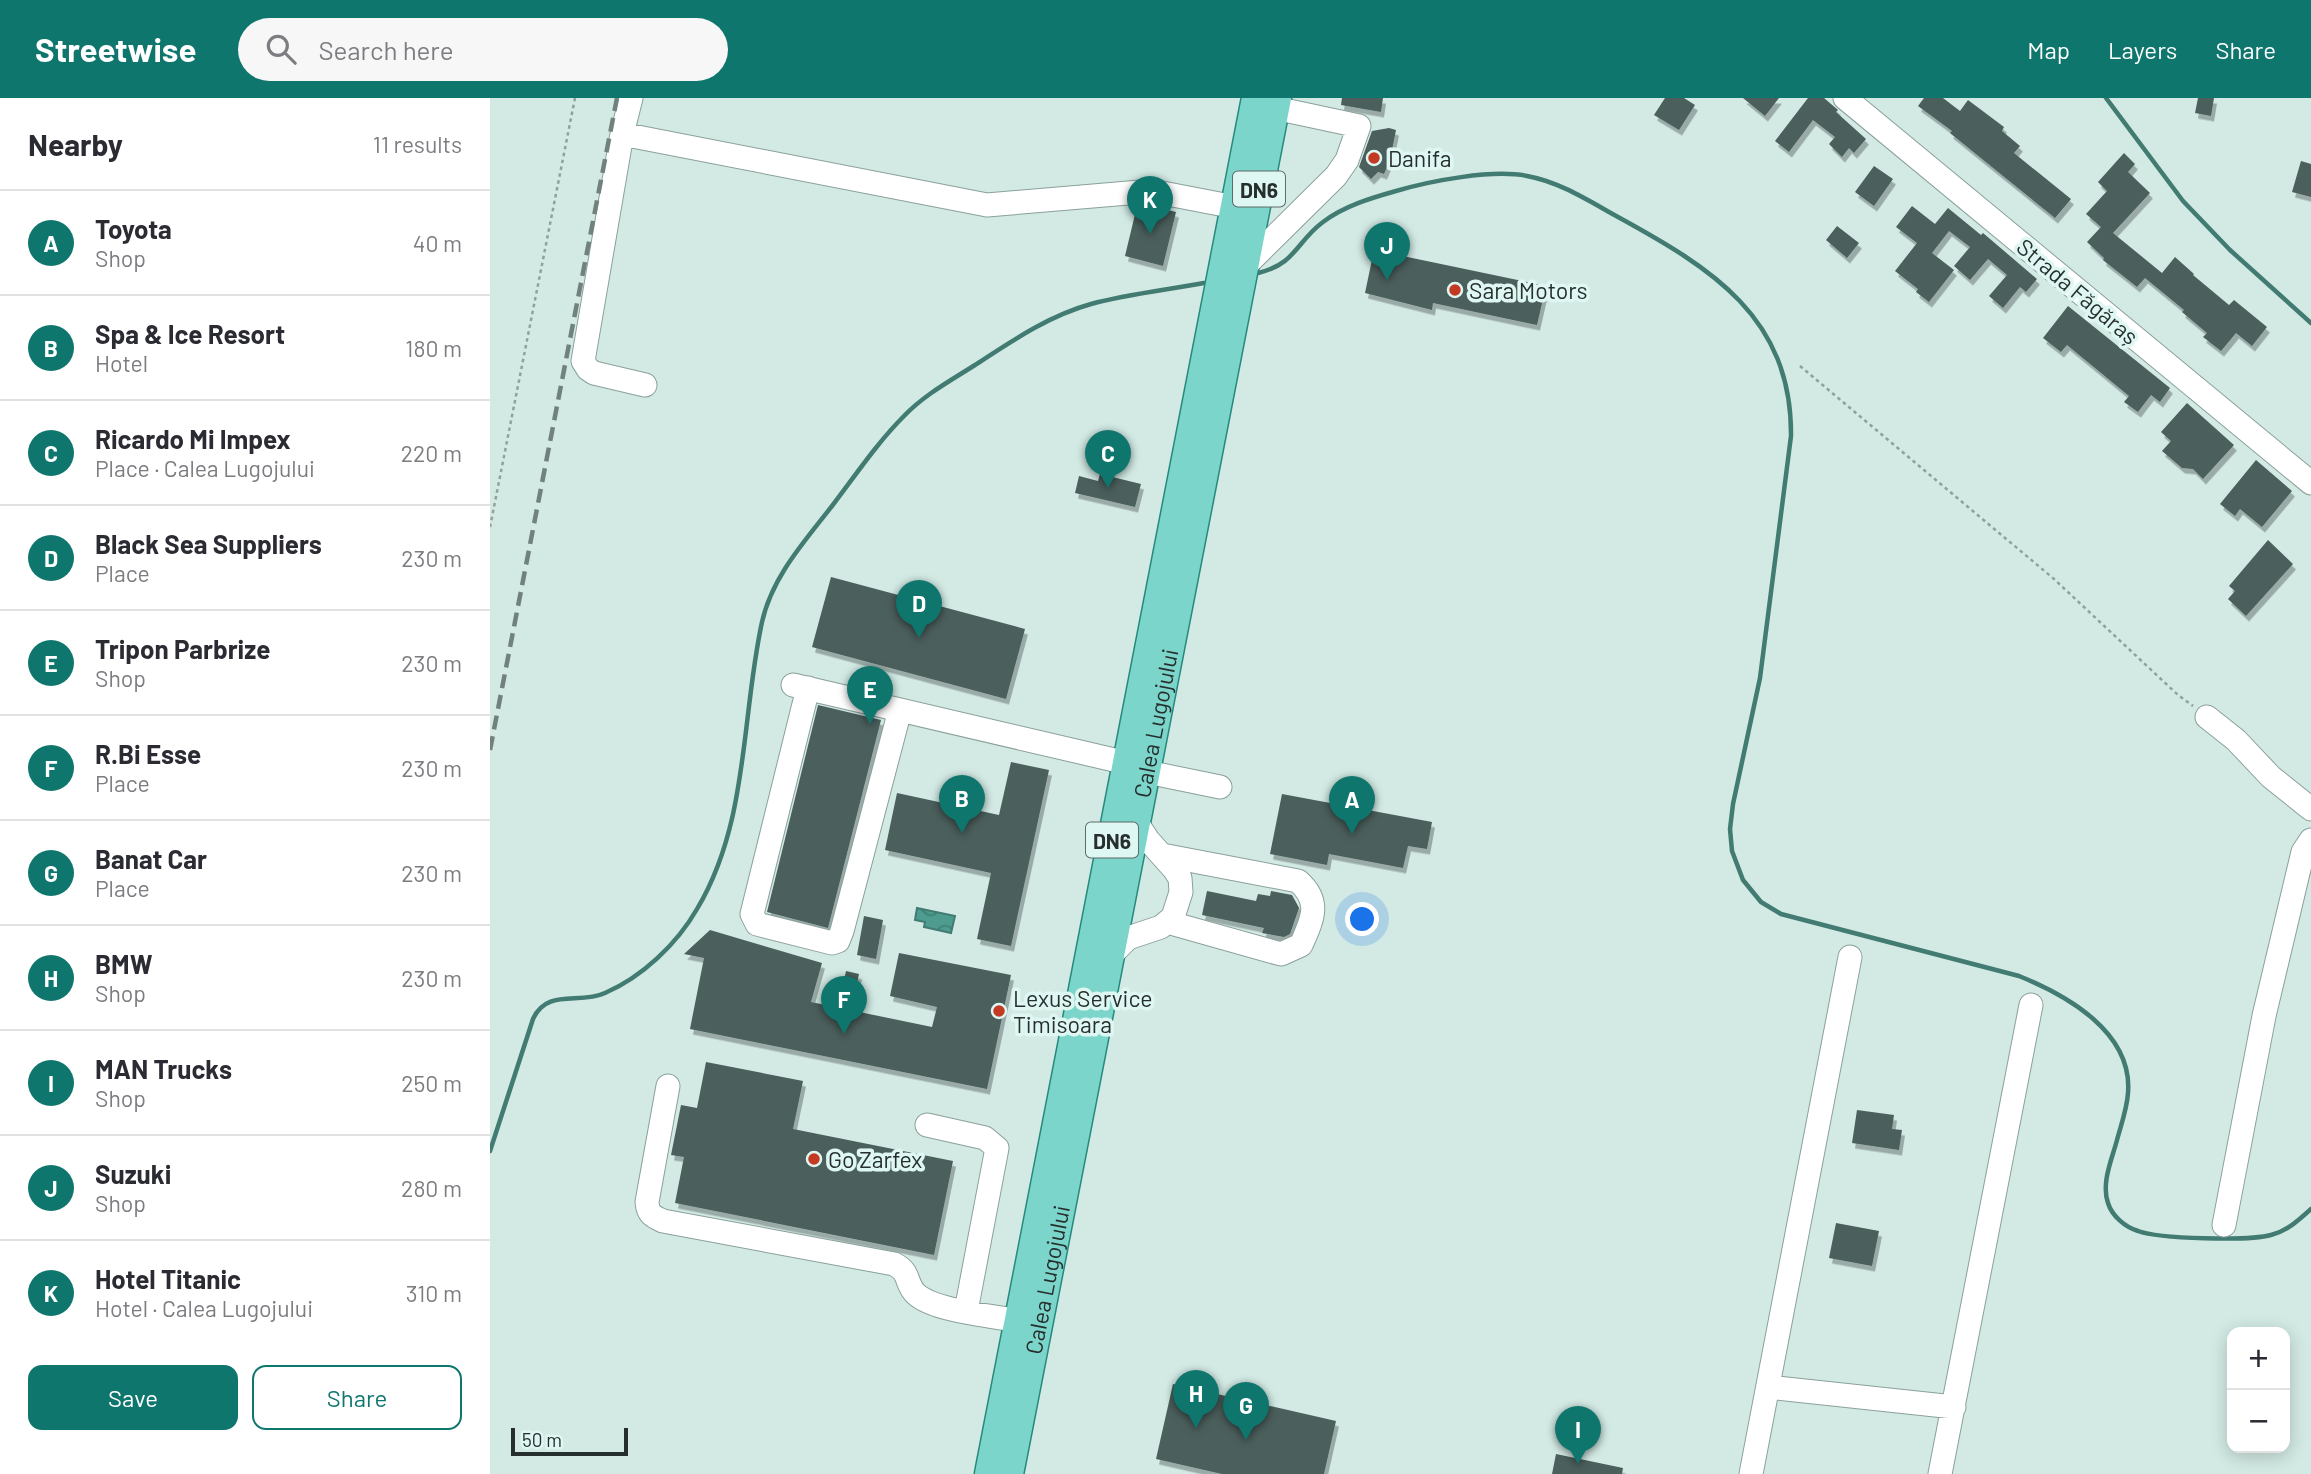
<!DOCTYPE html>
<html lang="en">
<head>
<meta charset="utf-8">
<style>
  :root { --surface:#fff; --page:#f7f7f7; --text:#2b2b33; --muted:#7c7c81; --line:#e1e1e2; --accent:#0f766e }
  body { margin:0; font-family:Barlow,sans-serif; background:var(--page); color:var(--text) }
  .controls { position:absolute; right:21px; bottom:21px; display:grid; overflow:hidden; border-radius:14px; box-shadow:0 4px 18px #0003 }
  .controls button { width:63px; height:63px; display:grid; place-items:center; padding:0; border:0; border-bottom:2px solid var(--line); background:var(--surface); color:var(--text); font:35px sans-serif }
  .scale { position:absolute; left:21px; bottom:18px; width:117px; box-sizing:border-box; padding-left:7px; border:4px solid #262f2d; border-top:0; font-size:19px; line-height:24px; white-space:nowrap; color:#262f2d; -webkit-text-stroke:5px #dff7f2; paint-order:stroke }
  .you { position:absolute; left:873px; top:822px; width:24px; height:24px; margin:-18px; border:5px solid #fff; border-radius:50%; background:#1a73e8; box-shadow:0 0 0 10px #1a73e833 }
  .badge { display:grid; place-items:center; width:46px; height:46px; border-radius:50%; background:var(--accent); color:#fff; font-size:23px; font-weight:700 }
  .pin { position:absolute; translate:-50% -58px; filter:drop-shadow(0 2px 4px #0008) }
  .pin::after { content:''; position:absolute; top:37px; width:24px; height:21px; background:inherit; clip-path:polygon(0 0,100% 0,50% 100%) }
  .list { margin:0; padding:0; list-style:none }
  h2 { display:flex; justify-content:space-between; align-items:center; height:91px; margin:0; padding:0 28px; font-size:30px }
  h2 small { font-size:23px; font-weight:400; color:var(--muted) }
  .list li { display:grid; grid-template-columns:46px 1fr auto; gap:21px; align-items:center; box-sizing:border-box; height:105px; padding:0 28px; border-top:2px solid var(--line) }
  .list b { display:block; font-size:26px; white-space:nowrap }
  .list p { margin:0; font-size:23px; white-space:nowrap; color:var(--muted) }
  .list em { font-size:23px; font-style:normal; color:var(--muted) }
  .actions { display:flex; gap:14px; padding:21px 28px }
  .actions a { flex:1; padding:16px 0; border:2px solid var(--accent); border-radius:14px; text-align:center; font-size:24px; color:var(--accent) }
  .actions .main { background:var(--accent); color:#fff }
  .icon { flex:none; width:38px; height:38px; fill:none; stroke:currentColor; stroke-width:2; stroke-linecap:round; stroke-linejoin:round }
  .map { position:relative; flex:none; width:1821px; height:1376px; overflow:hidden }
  header { display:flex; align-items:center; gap:42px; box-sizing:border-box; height:98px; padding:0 35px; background:var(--accent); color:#fff }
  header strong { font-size:33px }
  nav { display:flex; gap:38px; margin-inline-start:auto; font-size:24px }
  .search { width:490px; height:63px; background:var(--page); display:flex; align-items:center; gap:18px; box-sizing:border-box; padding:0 24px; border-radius:38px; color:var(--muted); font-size:26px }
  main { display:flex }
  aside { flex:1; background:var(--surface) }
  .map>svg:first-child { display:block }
</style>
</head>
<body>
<header>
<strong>Streetwise</strong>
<div class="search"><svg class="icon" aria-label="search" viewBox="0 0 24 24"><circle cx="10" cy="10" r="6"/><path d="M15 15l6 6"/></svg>Search here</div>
<nav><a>Map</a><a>Layers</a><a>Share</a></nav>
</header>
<main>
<aside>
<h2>Nearby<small>11 results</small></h2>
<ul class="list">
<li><span class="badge">A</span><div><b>Toyota</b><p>Shop</p></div><em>40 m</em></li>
<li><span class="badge">B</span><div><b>Spa &amp; Ice Resort</b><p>Hotel</p></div><em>180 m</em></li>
<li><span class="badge">C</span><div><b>Ricardo Mi Impex</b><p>Place · Calea Lugojului</p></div><em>220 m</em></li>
<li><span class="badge">D</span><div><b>Black Sea Suppliers</b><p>Place</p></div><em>230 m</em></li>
<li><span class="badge">E</span><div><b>Tripon Parbrize</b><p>Shop</p></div><em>230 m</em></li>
<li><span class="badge">F</span><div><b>R.Bi Esse</b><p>Place</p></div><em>230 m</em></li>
<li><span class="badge">G</span><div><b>Banat Car</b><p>Place</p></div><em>230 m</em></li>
<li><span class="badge">H</span><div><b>BMW</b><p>Shop</p></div><em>230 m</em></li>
<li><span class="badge">I</span><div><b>MAN Trucks</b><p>Shop</p></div><em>250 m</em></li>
<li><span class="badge">J</span><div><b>Suzuki</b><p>Shop</p></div><em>280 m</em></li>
<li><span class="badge">K</span><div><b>Hotel Titanic</b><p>Hotel · Calea Lugojului</p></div><em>310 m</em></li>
</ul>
<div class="actions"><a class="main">Save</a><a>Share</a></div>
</aside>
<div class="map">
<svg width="1821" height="1376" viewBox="0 0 1821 1376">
  <defs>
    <pattern id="water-waves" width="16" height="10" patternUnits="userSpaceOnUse" patternTransform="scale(1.75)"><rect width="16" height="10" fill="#4d9c8f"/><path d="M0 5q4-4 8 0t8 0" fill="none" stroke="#408075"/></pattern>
    <filter id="shadow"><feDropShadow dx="3" dy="5.5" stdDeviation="0" flood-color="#0004"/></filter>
  </defs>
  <rect width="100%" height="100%" fill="#d2e9e4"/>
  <path fill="url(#water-waves)" stroke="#417b72" stroke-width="2" d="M427,810L465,818L461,835L434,829L435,824L425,822Z"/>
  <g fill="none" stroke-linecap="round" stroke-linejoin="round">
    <path stroke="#417b72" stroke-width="4.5" d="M1616,0L1693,103L1740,152L1821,225
      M768,175C806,166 806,144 833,124C854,108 881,100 906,93C940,83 1002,71 1037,78C1070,84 1099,103 1128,119C1221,170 1302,219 1301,338L1270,580L1243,706L1240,731L1242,753L1253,782L1271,804L1291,816L1529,878C1576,897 1643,934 1638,995C1637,1011 1631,1027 1627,1042C1622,1061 1611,1085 1618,1105C1622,1118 1635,1129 1648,1133C1669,1141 1760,1143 1781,1137C1797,1133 1809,1122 1821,1111
      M0,1053L43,921C57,890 89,907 115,895C152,879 187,846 207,811C259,724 251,620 272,524C282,479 314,444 342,408C365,378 387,345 414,318C434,297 460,283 485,267C522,243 558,218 601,206C638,196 677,192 714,185"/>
  </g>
  <path fill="#4b5f5b" filter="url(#shadow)" d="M852,0H893L891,14L851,7Z
    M1175,0H1194L1205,7L1189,32L1164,17Z
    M1253,0H1289L1275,18Z
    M1318,0H1334L1348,12L1346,14L1376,41L1364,55L1359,50L1352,59L1339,46L1345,39L1323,22L1299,54L1285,43Z
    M1434,0H1453L1470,13L1478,2L1514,29L1512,33L1530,48L1524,55L1581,101L1565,120L1460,35L1462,33L1428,8Z
    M1708,0H1724L1721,18L1705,15Z
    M899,30L906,32L900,62L894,76L888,74L881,81L869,69L882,33Z
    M1634,55L1645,66L1638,74L1660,95L1623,135L1672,175L1685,159L1704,176L1703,177L1739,207L1744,202L1777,229L1762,248L1746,235L1731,253L1713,239L1717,235L1692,214L1694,212L1655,180L1647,189L1613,162L1614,160L1597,144L1611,129L1596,116L1617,93L1608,84Z
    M1811,63L1821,66V99L1802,94Z
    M1384,68L1403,81L1384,108L1365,94Z
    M658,107L686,114L673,168L635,158L647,108Z
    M1422,108L1445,126L1458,110L1491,137L1493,135L1547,181L1536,194L1530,189L1513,210L1499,198L1517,177L1498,161L1480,182L1464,168L1480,149L1459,133L1442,155L1464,172L1439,204L1426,194L1428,191L1405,173L1427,145L1406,129Z
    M1347,128L1369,145L1357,160L1336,142Z
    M884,152L1056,188L1047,227L943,205L942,212L875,195Z
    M1578,208L1680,290L1670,304L1661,297L1648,314L1634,304L1639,298L1577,247L1571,254L1553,240Z
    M1697,305L1744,347L1713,381L1703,371L1692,370L1672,353L1681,343L1671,334Z
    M1766,362L1802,393L1772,429L1750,411L1745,418L1730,406Z
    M610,376L651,386L645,409L585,395L589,378L608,383Z
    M1778,442L1803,466L1756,518L1738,501L1745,493L1739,488Z
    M341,479L535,531L516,601L322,549Z
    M328,607L391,622L338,830L277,814Z
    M521,664L559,672L521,848L487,841L501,775L395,752L407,695L509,717Z
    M792,696L942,724L937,751L918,748L913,770L839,756L837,767L780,756Z
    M717,793L766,803L768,796L780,798L781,793L802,797L809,810L800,836L794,839L772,835L774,830L712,817Z
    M374,818L393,822L386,861L367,857Z
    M220,832L332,865L321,904L442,929L447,909L400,898L409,855L521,877L497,991L200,931L214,860L194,856Z
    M356,873L369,876L366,890L353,887Z
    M216,964L313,983L303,1031L463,1063L444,1157L185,1105L194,1059L181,1057L191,1007L207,1010Z
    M1367,1012L1404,1017L1402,1031L1412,1032L1409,1052L1362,1045Z
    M1346,1125L1389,1133L1382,1168L1339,1160Z
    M683,1286L846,1323L834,1376H732L666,1361Z
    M1066,1356L1133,1370L1132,1376H1062Z"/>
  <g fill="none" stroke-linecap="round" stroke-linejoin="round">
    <defs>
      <path id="minor" d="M141,0L132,36L93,263L98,271L104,275L155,287
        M1355,0L1821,385
        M132,36L497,107L662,93L745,109
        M755,168L846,78L857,62L869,28L785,10
        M303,587L637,665
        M318,590L262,816L267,826L342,845L348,843L352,833L410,612
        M1717,619L1746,642L1781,679L1821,711
        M657,674L730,689
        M672,757L808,783C832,804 822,822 811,847L791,856L677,824
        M622,856L638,840L671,829L683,819L691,794L690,780L684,771L658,742L647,725
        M178,988L157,1104C158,1116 162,1118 173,1123L404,1166C421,1174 415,1186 426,1196C444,1213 503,1218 529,1223
        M437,1027L495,1040L507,1050L476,1213
        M1734,1127L1774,918L1813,754L1821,742
        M1278,1289L1464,1309
        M1261,1376L1360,859
        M1450,1376L1541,907"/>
      <g id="major">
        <path d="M499,1376L766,0"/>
        <path id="s1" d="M519,1376L787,0"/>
      </g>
    </defs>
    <use href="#minor" stroke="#8aa09b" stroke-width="25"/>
    <use href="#major" stroke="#25897c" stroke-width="31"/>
    <path stroke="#90a19d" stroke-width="2.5" stroke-dasharray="3.5 3.5" stroke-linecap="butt" d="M1310,268L1564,481L1688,597L1703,608
      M0,429L85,0"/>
    <use href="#minor" stroke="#fff" stroke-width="23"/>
    <use href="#major" stroke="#7cd5ca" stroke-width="28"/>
    <path stroke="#71817d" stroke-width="4.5" stroke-dasharray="14 7" stroke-linecap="butt" d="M0,652L127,0"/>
  </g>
  <g fill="#c43922" stroke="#dff7f2" stroke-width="2.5">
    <circle cx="884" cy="60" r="7"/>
    <circle cx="965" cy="192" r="7"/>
    <circle cx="509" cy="913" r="7"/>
    <circle cx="324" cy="1061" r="7"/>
  </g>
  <g text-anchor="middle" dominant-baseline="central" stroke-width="7" stroke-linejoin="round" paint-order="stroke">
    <g fill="#dff7f2" stroke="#5e6b68" stroke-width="2">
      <rect x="743" y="73.5" width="52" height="35" rx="5"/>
      <rect x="596" y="724.5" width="52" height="35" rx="5"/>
    </g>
    <g font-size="21" font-weight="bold" fill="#262f2d">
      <text x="769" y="91">DN6</text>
      <text x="622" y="742">DN6</text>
    </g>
    <g font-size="23" fill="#262f2d" stroke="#dff7f2" text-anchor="start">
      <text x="898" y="60">Danifa</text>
      <text x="979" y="192">Sara Motors</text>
      <text x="523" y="900">Lexus Service<tspan x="523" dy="26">Timisoara</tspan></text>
      <text x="338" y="1061">Go Zarfex</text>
    </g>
    <g font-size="23" fill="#262f2d" stroke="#dff7f2">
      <text transform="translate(1588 193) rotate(40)">Strada Făgăraș</text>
      <text stroke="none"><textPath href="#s1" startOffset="765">Calea Lugojului</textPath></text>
      <text stroke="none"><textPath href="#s1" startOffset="198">Calea Lugojului</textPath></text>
    </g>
  </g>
</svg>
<div class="controls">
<button>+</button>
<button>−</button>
</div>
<div class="scale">50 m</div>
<div class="you"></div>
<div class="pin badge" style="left:862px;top:736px">A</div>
<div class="pin badge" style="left:472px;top:735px">B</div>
<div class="pin badge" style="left:618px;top:390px">C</div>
<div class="pin badge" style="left:429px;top:540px">D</div>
<div class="pin badge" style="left:380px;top:626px">E</div>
<div class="pin badge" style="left:354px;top:936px">F</div>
<div class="pin badge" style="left:756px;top:1342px">G</div>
<div class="pin badge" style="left:706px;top:1330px">H</div>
<div class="pin badge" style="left:1088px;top:1366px">I</div>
<div class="pin badge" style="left:897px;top:182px">J</div>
<div class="pin badge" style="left:660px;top:136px">K</div>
</div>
</main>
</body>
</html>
